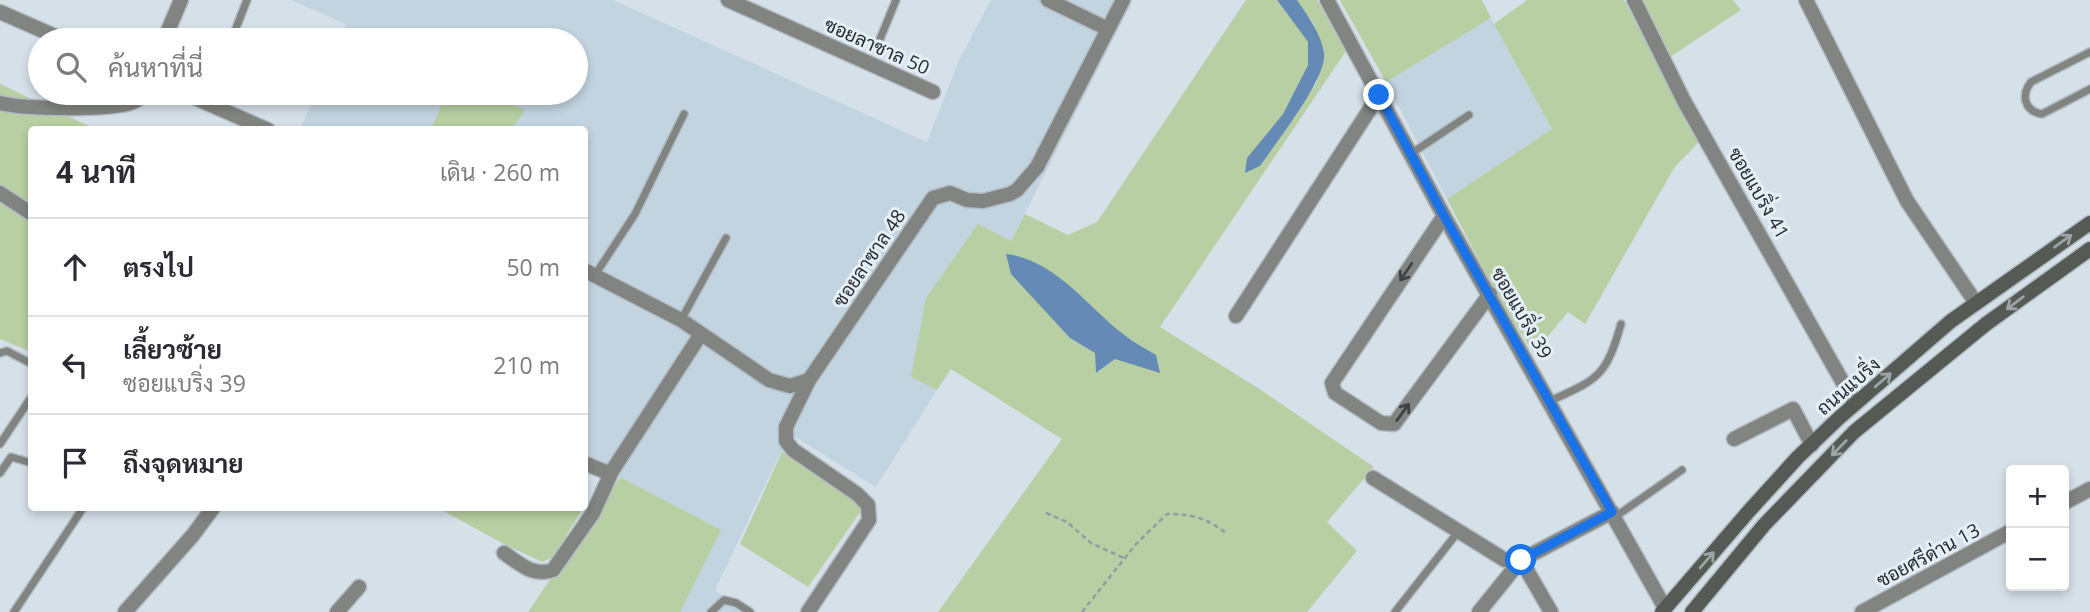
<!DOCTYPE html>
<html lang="th">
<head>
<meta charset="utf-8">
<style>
  :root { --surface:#fff; --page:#f7f7f7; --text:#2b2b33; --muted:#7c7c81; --line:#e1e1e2 }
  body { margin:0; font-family:"Open Sans",Sarabun,sans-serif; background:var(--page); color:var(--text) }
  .controls { position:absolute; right:21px; bottom:21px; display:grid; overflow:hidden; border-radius:7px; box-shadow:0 4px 10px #0003 }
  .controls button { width:63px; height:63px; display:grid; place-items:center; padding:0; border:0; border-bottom:2px solid var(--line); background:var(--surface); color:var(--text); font:35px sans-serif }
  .stop { position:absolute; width:21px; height:21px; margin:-16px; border:5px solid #1a73e8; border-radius:50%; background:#fff }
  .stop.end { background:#1a73e8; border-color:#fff; box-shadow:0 2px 7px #0008 }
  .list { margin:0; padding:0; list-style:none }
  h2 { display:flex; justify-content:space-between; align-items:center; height:91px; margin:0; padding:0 28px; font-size:30px }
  h2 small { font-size:23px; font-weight:400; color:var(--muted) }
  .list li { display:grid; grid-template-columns:46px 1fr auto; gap:21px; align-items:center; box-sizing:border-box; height:98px; padding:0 28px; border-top:2px solid var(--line) }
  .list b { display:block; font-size:26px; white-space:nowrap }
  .list p { margin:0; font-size:23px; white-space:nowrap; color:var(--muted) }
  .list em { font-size:23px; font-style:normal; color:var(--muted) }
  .icon { flex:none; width:38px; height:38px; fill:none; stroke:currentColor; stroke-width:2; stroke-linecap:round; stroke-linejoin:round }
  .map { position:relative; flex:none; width:2090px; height:612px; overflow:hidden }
  .search { position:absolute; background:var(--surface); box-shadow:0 4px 10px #0003; left:28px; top:28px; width:560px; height:77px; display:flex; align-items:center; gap:18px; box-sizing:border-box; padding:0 24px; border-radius:38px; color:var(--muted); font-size:26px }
  .panel { position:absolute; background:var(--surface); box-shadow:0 4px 10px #0003; left:28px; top:126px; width:560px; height:385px; border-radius:7px }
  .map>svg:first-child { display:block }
</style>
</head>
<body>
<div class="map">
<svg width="2090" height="612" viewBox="0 0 2090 612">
  <rect width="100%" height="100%" fill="#d6e0e9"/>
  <path fill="#c2d4e0" d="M291,0H613L927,142L959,60L991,0H1133L1011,241L911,377L937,390L876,487L792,435L776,462L715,590L740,612H677L720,530L585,459L584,130L300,129L316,93H576V40H340L346,24Z
    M1491,18L1552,129L1447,199L1386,82Z"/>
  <path fill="#b8cfa3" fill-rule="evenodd" d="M1246,0H1277L1308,42V65L1283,114L1248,158L1245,172L1260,166L1317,82L1314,25L1297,0H1317L1346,51L1160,327L1261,390L1374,467L1327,522L1357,551L1307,612H938L1062,439L951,369L937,390L911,377L926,298L978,224L1011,241L1025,214L1068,235L1097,222ZM1050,315L1124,335L1155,355L1115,359L1097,373L1095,353L1070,338Z
    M1340,0H1482L1491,18L1386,82Z
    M1527,0H1624L1698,143L1674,168L1585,324L1568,312L1534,353L1504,308L1447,199L1552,129L1494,24Z
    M1638,0H1733L1741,10L1667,59Z
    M0,84L95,129L32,130L31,352L0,339Z
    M447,93H485L525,110L512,129H431Z
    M782,452L857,500L861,511L808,587L740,544Z
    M620,477L721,530L680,612H528Z
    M438,508H583L553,557L542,562L502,543Z"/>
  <path fill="#658ab5" d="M1277,0H1297C1308,16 1321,34 1324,53C1328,77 1275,144 1260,166L1245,173L1247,158L1283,114L1308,65V42Z
    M1006,254C1054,259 1087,306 1123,334C1133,342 1145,348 1156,355L1160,373L1115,359L1096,373L1095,353L1070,338L1011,274Z"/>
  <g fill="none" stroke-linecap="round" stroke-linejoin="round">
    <defs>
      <path id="lane" d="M234,40L236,28L247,0
        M878,44L896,0
        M2090,52L2031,82C2021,95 2024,111 2042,114L2090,89
        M214,106L219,93
        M1412,153L1469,115
        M595,275L635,214L684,114
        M681,320L726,238
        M0,353L7,351L32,364
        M1550,401C1598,379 1606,377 1621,324
        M0,444L32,396
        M0,473L11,457L32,463
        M1615,517L1682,470
        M14,612L83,508
        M711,612L724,600L736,603L750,612
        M1395,612L1458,532"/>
      <path id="street" d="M728,0L933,92
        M1048,0L1108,29
        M1327,0L1444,216L1665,608
        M1634,0L1684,101L1855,404
        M1806,0L1907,201L1976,303
        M0,12L64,40
        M164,40L181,0
        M184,93L268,130
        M0,103C23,109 111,111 133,102C138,100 142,96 146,93
        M0,193L32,214
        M1444,216L1332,383L1335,393L1381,423L1394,424L1490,294
        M584,270L681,320L769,380L790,386L809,380L933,198L950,193L967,200L983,201L1010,194L1017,190L1037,167L1123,0
        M1236,316L1379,95
        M1734,439L1793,409L1812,445
        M584,463L606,472L612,471L701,334
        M1373,478L1505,560H1521L1612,512
        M2064,503L2090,489
        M504,553C520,564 533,577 553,570L593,513L612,471
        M125,612L193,535L213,508
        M337,612L359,587
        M808,612L869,520L868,505L857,494L793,450L786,441V427L809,380
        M1479,612L1521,560L1551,612
        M1862,612L2011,531"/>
      <path id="secondary" d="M1662,612L1749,511L1798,457L1840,417L1951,321L2090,223
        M1692,612L1764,525L1854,432L1986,324L2090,249"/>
    </defs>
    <use href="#lane" stroke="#b3bcc4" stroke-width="10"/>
    <use href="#street" stroke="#b3bcc4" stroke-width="17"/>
    <use href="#secondary" stroke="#b3bcc4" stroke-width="17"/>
    <path stroke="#949ca3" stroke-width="2.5" stroke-dasharray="5 3.5" stroke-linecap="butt" d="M1046,513L1067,522L1091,543L1124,558
      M1082,612L1136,544L1167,514C1191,514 1207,518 1226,533"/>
    <use href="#lane" stroke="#818480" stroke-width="7"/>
    <use href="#street" stroke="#818480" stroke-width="14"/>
    <use href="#secondary" stroke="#555a54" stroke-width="14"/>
  </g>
  <defs><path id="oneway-shaft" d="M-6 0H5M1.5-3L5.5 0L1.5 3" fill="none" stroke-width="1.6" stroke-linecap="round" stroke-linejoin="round" transform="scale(1.75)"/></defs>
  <g stroke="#9ca4a5">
    <use href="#oneway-shaft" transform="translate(2063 241) rotate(-36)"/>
    <use href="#oneway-shaft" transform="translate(2015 303) rotate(143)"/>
    <use href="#oneway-shaft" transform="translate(1883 380) rotate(-41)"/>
    <use href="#oneway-shaft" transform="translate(1839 448) rotate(134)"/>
    <use href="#oneway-shaft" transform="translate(1707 560) rotate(-49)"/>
  </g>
  <g stroke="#3e4243">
    <use href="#oneway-shaft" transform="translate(1406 272) rotate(124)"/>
    <use href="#oneway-shaft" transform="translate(1403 412) rotate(-54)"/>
  </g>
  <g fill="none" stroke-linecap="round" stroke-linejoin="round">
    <path stroke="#1a73e8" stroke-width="9" d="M1379,95L1444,216L1612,512L1521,560"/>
  </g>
  <g text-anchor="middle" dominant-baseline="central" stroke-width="6" stroke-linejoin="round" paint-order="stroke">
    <g font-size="19" fill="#282c2f" stroke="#e3eef6">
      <text transform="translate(877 46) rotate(24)">ซอยลาซาล 50</text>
      <text transform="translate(1759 193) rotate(60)">ซอยแบริ่ง 41</text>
      <text transform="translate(869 258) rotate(-56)">ซอยลาซาล 48</text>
      <text transform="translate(1522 313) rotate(60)">ซอยแบริ่ง 39</text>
      <text transform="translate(1848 386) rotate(-41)">ถนนแบริ่ง</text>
      <text transform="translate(1928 555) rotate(-28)">ซอยศรีด่าน 13</text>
    </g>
  </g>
</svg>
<div class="controls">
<button>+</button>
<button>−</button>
</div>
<div class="stop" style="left:1521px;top:560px"></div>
<div class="stop end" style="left:1379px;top:95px"></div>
<div class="search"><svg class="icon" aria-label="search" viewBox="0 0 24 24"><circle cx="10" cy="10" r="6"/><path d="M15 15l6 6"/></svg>ค้นหาที่นี่</div>
<section class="panel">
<h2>4 นาที<small>เดิน · 260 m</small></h2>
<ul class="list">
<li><svg class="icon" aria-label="ahead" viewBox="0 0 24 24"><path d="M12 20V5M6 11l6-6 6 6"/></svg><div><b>ตรงไป</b></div><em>50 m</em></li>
<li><svg class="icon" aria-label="left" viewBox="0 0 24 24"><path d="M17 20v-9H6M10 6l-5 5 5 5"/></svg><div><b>เลี้ยวซ้าย</b><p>ซอยแบริ่ง 39</p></div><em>210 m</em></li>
<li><svg class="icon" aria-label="arrive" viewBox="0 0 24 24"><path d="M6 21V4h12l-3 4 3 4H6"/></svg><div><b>ถึงจุดหมาย</b></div></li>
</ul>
</section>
</div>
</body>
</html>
